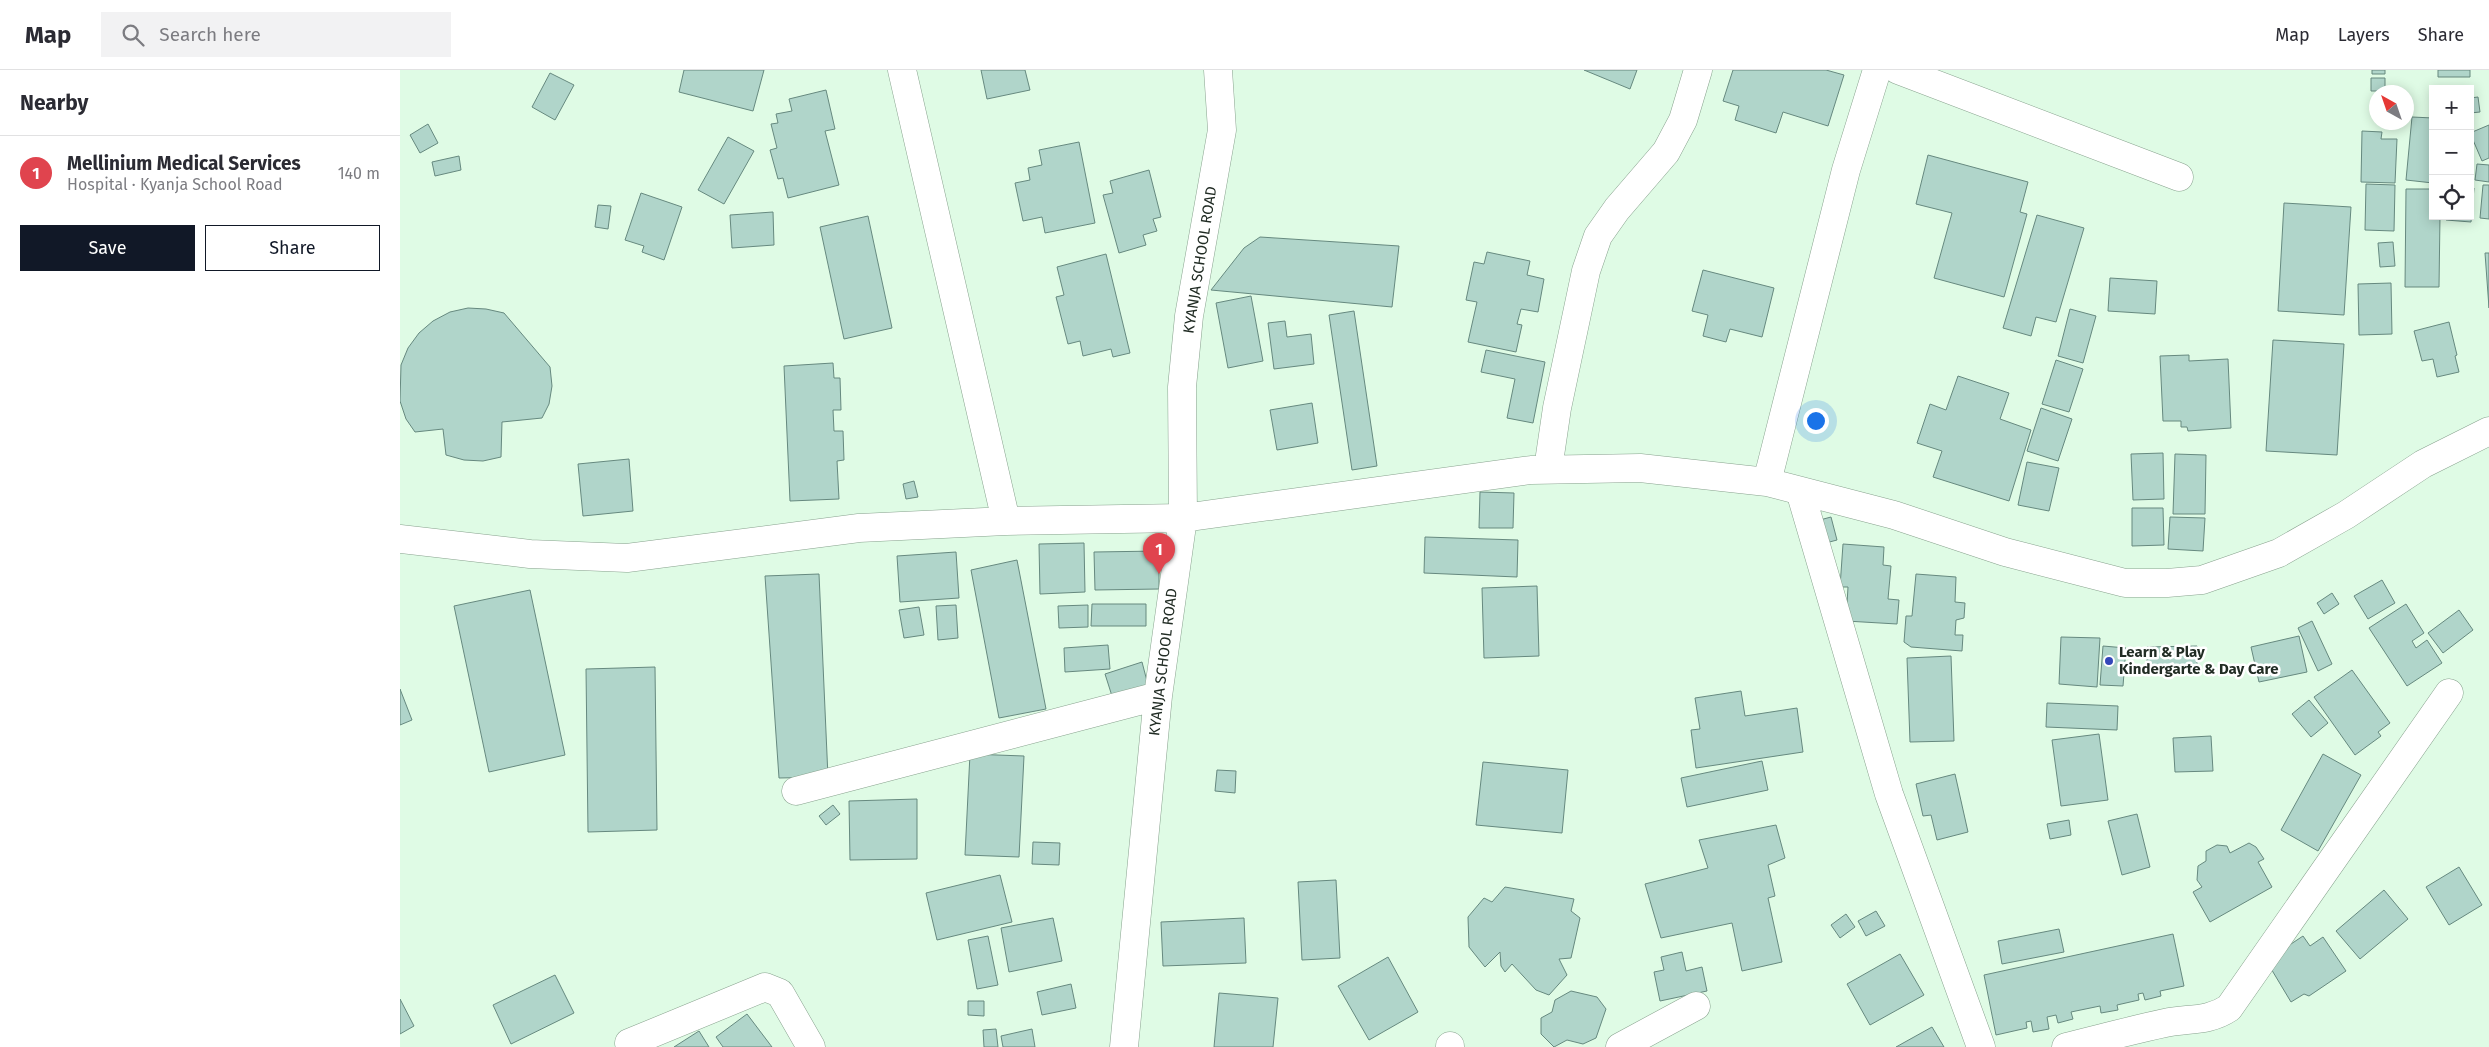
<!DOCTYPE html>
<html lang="en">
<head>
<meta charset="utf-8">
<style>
  :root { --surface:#fff; --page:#f2f2f3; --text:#2b2b33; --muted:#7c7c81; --line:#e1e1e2; --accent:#111827 }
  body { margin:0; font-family:"Fira Sans",sans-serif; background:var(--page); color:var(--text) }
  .controls { position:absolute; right:15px; top:15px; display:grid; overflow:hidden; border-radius:0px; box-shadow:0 2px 12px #0003 }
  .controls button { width:45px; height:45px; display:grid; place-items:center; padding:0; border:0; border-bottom:1px solid var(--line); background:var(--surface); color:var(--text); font:25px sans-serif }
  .compass { position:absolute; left:1969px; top:15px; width:45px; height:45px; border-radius:50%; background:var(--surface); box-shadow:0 2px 12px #0003; rotate:320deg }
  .you { position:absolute; left:1415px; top:350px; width:18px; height:18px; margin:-12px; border:4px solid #fff; border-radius:50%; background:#1a73e8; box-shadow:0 0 0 8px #1a73e833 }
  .badge { display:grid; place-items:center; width:32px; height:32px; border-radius:50%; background:var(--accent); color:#fff; font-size:16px; font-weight:700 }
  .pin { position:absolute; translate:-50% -41px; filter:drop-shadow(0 1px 2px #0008) }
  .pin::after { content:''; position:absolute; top:26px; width:18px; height:15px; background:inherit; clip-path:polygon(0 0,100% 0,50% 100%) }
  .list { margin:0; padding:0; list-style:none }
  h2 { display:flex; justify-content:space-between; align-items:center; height:65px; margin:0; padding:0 20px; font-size:21px }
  h2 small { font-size:16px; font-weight:400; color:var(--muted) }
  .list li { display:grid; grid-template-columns:32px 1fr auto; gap:15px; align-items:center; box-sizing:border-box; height:75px; padding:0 20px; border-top:1px solid var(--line) }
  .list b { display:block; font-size:19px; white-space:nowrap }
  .list p { margin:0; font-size:16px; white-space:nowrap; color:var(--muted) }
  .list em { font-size:16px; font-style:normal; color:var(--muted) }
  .actions { display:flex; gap:10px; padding:15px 20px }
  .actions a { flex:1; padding:11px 0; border:1px solid var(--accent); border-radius:0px; text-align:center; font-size:18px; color:var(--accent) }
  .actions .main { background:var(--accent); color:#fff }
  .icon { flex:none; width:28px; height:28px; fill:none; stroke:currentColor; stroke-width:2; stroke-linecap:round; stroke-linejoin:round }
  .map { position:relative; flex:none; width:2089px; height:977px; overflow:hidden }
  header { display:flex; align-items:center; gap:30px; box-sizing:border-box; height:70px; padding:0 25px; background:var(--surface); border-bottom:1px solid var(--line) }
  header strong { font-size:24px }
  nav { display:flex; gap:28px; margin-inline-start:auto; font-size:18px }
  .search { width:350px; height:45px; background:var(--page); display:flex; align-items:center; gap:12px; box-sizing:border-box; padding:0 18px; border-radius:0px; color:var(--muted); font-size:19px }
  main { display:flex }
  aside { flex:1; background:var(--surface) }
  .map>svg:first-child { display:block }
</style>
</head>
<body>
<header>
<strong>Map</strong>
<div class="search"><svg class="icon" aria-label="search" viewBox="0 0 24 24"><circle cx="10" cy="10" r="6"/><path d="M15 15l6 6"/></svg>Search here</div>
<nav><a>Map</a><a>Layers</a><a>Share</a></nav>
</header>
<main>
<aside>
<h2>Nearby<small></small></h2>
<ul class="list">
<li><span class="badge" style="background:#e0444e">1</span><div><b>Mellinium Medical Services</b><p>Hospital · Kyanja School Road</p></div><em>140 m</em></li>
</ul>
<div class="actions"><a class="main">Save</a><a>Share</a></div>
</aside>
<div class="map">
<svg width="2089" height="977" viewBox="0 0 2089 977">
  <rect width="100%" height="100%" fill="#dffbe5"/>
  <path fill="#b0d5ca" stroke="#66897f" d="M284,0H364L353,41L279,22Z
    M581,0H625L630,20L587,29Z
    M1184,0H1237L1230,19Z
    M1333,0H1426L1444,5L1428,56L1383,42L1376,63L1335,50L1339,36L1323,31Z
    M1972,0H1985V4H1972Z
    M2038,0H2070V7H2038Z
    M150,3L174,15L155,50L132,37Z
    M1971,8H1985V21H1971Z
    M426,20L435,59L425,61L439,115L388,128L383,108L378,109L370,80L377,78L371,54L378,53L376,44L392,41L389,29Z
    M2078,27L2080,42L2070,43V28Z
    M2012,47L2033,48V113L2006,110Z
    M28,54L38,73L20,83L10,65Z
    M2089,55V88L2082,91L2070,63Z
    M1962,61L1982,62L1981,69H1997L1995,113L1961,112Z
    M328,67L354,81L324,134L298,120Z
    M679,72L695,153L645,163L642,147L623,151L615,113L630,110L628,98L642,95L639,80Z
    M1528,85L1628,112L1620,142L1627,144L1604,227L1534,208L1552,143L1516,134Z
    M59,86L61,100L35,106L32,92Z
    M2077,94L2089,95V112L2075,110Z
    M749,100L761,147L753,149L757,161L743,165L746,175L719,183L703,125L713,123L710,111Z
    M1966,114L1995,115L1994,161L1965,160Z
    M2083,115H2089V149L2080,148Z
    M2070,118H2074L2071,152L2046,150V146H2070Z
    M2006,119H2033V146H2040L2039,217H2005Z
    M241,123L282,137L264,190L242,182L244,176L225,170Z
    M1884,133L1951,137L1944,245L1878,241Z
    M198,135L211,136L208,159L195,157Z
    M373,142L374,175L332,178L330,145Z
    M1637,145L1684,158L1656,252L1636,247L1631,266L1603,258Z
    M468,146L492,258L444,269L420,157Z
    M860,167L999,176L992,237L811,220L844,178Z
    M1993,172L1995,196L1980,197L1978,173Z
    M1087,182L1130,191L1127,205L1144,209L1138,242L1121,239L1117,254L1122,255L1116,282L1068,272L1077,232L1066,230L1074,192L1084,194Z
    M2085,183H2089V238Z
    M706,184L730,283L713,287L711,279L683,286L680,271L668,274L656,227L664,225L657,197Z
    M1303,200L1374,218L1362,267L1330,259L1326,272L1303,266L1308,245L1292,241Z
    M1710,208L1757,211L1755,244L1708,241Z
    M1991,213L1992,264L1959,265L1958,214Z
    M851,226L863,291L828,298L816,233Z
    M68,238L86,239L104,243L150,297L152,316L149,334L142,348L102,352L101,387L83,391L64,390L46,385L43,359L15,362L6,349L0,331L1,295L8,278L19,263L33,251L50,242Z
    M1670,239L1696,246L1683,293L1658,286Z
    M954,241L977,396L952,400L929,245Z
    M885,251L887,267L911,264L914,294L874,299L868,253Z
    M2049,252L2057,285L2055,286L2059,302L2037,307L2033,289L2022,291L2014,261Z
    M1873,270L1944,274L1937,385L1866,381Z
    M1086,280L1145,292L1133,353L1107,348L1115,309L1081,302Z
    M1789,285V291L1828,289L1831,358L1788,361L1787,357H1781V351H1763L1760,286Z
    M1656,290L1683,299L1669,342L1642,334Z
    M433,293L434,308H440L441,340H433L434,361H443L444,390L437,391L439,429L390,431L384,296Z
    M1558,306L1609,323L1600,349L1631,360L1609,431L1533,407L1542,381L1517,373L1530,334L1546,340Z
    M912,333L918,373L877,380L870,340Z
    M1641,338L1672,349L1658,391L1627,381Z
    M1763,383L1764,429L1733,430L1731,384Z
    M1775,384L1806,385L1805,444H1773Z
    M229,389L233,441L183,446L178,394Z
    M1627,392L1659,398L1649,441L1618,435Z
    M514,411L518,427L506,429L503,414Z
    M1080,422L1114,423L1113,458H1079Z
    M1732,438H1763L1764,475L1732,476Z
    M1431,447L1437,470L1422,474L1416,451Z
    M1770,447L1805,448L1803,481L1768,479Z
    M1025,467L1118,470L1117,507L1024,503Z
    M684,473L685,522L640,524L639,474Z
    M1443,474L1484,477L1483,495L1491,496L1488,529L1499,530L1497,554L1446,551L1448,517H1440Z
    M759,481V519L695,520L694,482Z
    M556,482L559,528L500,532L497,486Z
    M617,490L646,639L599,648L571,500Z
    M419,504L428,707L379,708L365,506Z
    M1516,504L1556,507L1555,532L1565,533L1564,548L1556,550L1555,565H1563L1562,581L1511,577L1504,572L1506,546H1512Z
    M1982,510L1995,533L1968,549L1954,526Z
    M1137,516L1139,586L1084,588L1082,518Z
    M130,520L165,685L89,702L54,536Z
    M1932,523L1939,534L1924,544L1917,533Z
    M692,534H746V556H691Z
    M2006,534L2024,563L2012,571L2016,578L2027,570L2042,593L2007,616L1969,558Z
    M556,535L558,568L538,570L536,536Z
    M688,535V557L659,558L658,536Z
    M519,537L524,565L504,568L499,540Z
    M2059,540L2073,560L2043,583L2028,563Z
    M1912,551L1932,594L1918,601L1898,558Z
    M1899,566L1907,602L1859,612L1851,577Z
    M1661,567L1700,568L1697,617L1659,614Z
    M708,575L710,599L665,602L664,578Z
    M1703,576L1726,578L1723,616L1700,615Z
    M1797,576V601L1747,602V577Z
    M1551,586L1554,671L1510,672L1507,588Z
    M742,592L748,615L712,626L705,604Z
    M255,597L257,760L188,762L186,599Z
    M1952,600L1990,653L1978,662L1981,666L1955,685L1914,627Z
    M0,619L12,650L0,655Z
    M1341,621L1345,646L1397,638L1403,682L1296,698L1291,660L1300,659L1295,628Z
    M1909,630L1928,653L1911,667L1892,644Z
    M1647,633L1718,636L1717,660L1646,657Z
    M1699,664L1708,730L1661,736L1652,670Z
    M1811,666L1813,701L1775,702L1773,668Z
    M570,684L624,686L619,787L565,785Z
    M1923,684L1961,705L1918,781L1881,760Z
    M1362,691L1368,720L1287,737L1281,708Z
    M1083,692L1168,700L1162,763L1076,755Z
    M817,700L836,701L835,723L815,721Z
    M1555,704L1568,762L1537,770L1531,745L1523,746L1516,714Z
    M517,729V789L450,790L449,731Z
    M433,735L440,744L426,755L419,746Z
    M1737,744L1750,797L1722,805L1708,751Z
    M1669,750L1671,765L1650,769L1647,754Z
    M1376,755L1385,788L1368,795L1375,826L1368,828L1382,892L1342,901L1332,853L1261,868L1245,814L1308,798L1299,770Z
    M633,772L660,773L659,795L632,794Z
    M1849,773L1856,777L1864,789L1858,792L1872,817L1810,852L1793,822L1802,817L1797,810L1798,796L1806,791V781L1817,775L1827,776L1830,783Z
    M2059,797L2082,835L2049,855L2026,817Z
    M600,805L612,852L537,870L526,823Z
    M936,810L940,888L902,890L898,812Z
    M1105,817L1174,829L1171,841L1180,848L1171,888L1159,889L1167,905L1149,925L1136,920L1112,894L1105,902L1101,896L1100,882L1085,897L1069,877L1068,847L1084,828L1092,832Z
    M1984,820L2008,849L1960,889L1936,861Z
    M1476,841L1485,856L1466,866L1458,851Z
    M1446,844L1455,857L1440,868L1431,855Z
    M653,848L662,891L609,902L601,858Z
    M844,848L846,893L763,896L761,852Z
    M1659,859L1664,882L1602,894L1598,871Z
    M1773,864L1784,916L1760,921L1761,926L1745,930L1743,923L1738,924L1739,930L1717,935L1718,940L1701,943L1700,936L1671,942L1673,949L1658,953L1656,945L1647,947L1649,959L1633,962L1631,951L1626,952L1627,958L1596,965L1584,905Z
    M588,866L598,915L577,919L568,870Z
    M1903,866L1910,876L1923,867L1946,901L1909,926L1904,924L1891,932L1870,897L1873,886Z
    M1282,882L1286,901L1302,897L1307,921L1260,931L1254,902L1264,900L1261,887Z
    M1500,884L1524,925L1470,955L1447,914Z
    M988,887L1018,942L969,970L938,916Z
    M155,905L174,943L111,974L93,935Z
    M671,914L676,938L642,945L637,922Z
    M1171,921L1197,927L1206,939L1196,968L1183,974L1167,970L1154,977L1141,964V948L1152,942L1155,930Z
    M819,923L878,928L873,977H814Z
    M0,929L14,956L0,964Z
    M568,931H584V946L568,945Z
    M347,944L372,977H323L316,967Z
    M1532,957L1544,977H1496Z
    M596,959L598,977H584L583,960Z
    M632,959L635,977H603L601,966Z
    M299,961L309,977H274Z"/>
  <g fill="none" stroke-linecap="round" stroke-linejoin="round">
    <defs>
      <path id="minor" d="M502,0L606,451
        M1498,0L1779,107
        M1148,399L1157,338L1186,201L1198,166L1217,139L1266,82L1283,50L1298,0
        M1367,412L1446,100L1477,0
        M1400,421L1489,724L1581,977
        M0,469L130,484L227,488L459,458L606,451L783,448L1131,400L1240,398L1367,412L1494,445L1605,482L1725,513H1767L1802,510L1879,483L1946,445L2023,394L2089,361
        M396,721L758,626
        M229,973L365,917L380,923L411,977
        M1050,976V977
        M724,977L758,626L783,448L782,317L789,246L822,60L818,0
        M1220,977L1296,936
        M1666,977C1699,969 1732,960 1765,953C1788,948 1808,952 1829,938L2049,623"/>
    </defs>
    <use href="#minor" stroke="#88a28e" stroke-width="29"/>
    <use href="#minor" stroke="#fff" stroke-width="28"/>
  </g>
  <circle fill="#3447b9" stroke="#fff" stroke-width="2" cx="1709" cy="591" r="5"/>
  <g text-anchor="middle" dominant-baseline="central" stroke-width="5" stroke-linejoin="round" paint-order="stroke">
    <g font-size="15" fill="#212c24" stroke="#fff">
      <text transform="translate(800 190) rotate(-81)">KYANJA SCHOOL ROAD</text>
      <text transform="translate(763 592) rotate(-83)">KYANJA SCHOOL ROAD</text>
    </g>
    <g font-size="15" font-weight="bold" fill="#212c24" stroke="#fff" text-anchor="start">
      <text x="1719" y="582">Learn &amp; Play<tspan x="1719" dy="17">Kindergarte &amp; Day Care</tspan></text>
    </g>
  </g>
</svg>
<div class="controls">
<button>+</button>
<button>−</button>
<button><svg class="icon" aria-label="locate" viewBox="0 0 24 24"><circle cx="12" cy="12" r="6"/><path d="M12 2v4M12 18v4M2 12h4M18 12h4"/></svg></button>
</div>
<svg class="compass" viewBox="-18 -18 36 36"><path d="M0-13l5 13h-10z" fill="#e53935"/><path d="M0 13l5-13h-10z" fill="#7c7c81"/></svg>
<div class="you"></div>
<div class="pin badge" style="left:759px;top:504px;background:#e0444e">1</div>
</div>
</main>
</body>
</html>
